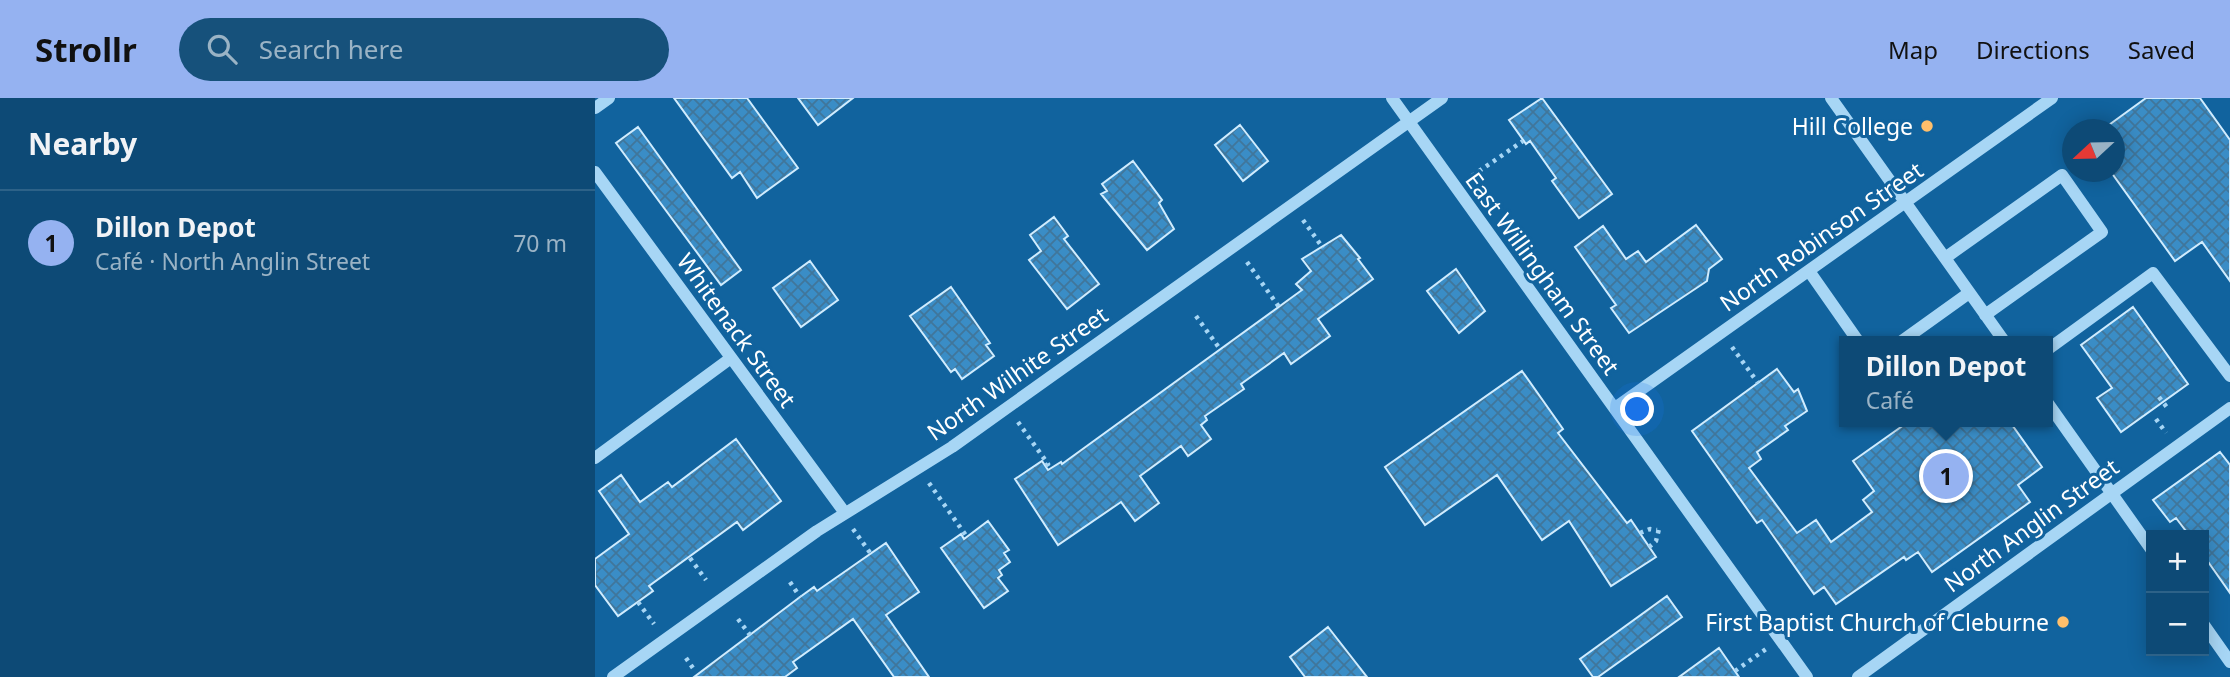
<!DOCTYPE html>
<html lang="en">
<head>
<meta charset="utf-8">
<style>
  :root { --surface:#0d4a76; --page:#16517b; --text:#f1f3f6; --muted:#9ab3c5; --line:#2d6288; --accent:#95b2f1 }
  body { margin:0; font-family:"Noto Sans",sans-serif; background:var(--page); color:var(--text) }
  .controls { position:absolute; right:21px; bottom:21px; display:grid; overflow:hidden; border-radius:0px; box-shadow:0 4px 18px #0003 }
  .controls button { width:63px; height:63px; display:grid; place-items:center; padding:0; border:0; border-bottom:2px solid var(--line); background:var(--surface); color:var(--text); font:35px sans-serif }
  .compass { position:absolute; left:1467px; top:21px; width:63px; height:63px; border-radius:50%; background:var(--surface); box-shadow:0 4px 18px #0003; rotate:248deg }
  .you { position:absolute; left:1043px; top:312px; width:24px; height:24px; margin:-18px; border:5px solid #fff; border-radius:50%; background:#1a73e8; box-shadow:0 0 0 10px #1a73e833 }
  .badge { display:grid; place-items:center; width:46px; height:46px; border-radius:50%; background:var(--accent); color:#111; font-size:23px; font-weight:700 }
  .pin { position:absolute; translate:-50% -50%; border:4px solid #fff; box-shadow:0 2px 7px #0006 }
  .popup { position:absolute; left:1244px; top:238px; width:214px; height:91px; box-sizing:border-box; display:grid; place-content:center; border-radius:0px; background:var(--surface); filter:drop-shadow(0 2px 5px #0005); font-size:23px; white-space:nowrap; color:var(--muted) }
  .popup b { font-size:26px; color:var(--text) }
  .popup::after { content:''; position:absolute; left:50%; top:100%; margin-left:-14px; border:14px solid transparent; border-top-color:var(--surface) }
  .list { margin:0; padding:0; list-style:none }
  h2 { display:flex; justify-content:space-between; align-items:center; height:91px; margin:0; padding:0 28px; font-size:30px }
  h2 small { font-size:23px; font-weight:400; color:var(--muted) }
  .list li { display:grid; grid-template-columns:46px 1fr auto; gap:21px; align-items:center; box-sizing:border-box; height:105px; padding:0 28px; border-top:2px solid var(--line) }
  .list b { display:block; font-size:26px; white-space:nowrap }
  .list p { margin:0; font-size:23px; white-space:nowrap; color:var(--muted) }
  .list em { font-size:23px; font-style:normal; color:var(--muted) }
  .icon { flex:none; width:38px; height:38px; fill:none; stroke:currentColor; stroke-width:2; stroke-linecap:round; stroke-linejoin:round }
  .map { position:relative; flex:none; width:1635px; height:579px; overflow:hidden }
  header { display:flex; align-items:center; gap:42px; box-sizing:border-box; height:98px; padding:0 35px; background:var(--accent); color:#111 }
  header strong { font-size:33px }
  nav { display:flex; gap:38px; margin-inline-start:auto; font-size:24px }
  .search { width:490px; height:63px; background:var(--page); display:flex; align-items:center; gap:18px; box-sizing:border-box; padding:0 24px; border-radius:38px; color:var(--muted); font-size:26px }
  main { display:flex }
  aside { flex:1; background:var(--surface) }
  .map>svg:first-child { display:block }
</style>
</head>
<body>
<header>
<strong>Strollr</strong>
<div class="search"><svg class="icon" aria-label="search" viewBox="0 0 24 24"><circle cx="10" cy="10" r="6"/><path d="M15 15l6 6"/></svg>Search here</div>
<nav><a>Map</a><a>Directions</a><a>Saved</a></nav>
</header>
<main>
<aside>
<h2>Nearby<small></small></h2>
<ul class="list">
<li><span class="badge">1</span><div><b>Dillon Depot</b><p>Café · North Anglin Street</p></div><em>70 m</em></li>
</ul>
</aside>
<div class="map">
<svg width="1635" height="579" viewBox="0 0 1635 579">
  <defs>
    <pattern id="building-cross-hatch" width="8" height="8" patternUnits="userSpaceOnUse" patternTransform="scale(1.75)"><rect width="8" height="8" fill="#3a8dc6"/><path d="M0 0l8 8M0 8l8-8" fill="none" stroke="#40769b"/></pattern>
  </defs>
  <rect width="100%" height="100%" fill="#11639e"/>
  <path fill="url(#building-cross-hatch)" stroke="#d0ecfe" stroke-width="2" d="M79,0H152L203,70L162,100L145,74L137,80Z
    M203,0H258L223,27Z
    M947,0L1017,96L984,120L957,83L961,80L935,43L931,46L914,22Z
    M1551,0H1605L1635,42V183L1607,144L1580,163L1516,74H1520V32H1507Z
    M645,27L673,63L648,83L620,47Z
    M43,29L146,172L126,187L21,45Z
    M538,63L567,102L564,105L579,131L552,152L506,96L512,93L507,86Z
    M459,119L473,138L469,141L504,186L472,211L434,162L446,153L435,137Z
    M1101,127L1127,161L1114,171L1112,183L1034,235L1016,210L1021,207L980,149L1008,128L1031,161L1043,153L1051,164Z
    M746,137L765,160L763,161L778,181L723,221L735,238L696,266L689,255L646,286L649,291L610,318L612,322L606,327L616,341L593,358L586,348L545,378L564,405L540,423L526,404L463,447L420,381L447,363L453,372L466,364L467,366L707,192L701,186L716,173L707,161Z
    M215,163L243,202L206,229L178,190Z
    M861,171L890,213L864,235L832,193Z
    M356,189L395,245L391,247L399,258L367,281L360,271L356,274L315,218Z
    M1538,209L1593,286L1526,334L1502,300L1517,290L1486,247Z
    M1182,271L1199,294L1203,291L1212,313L1190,328L1193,332L1162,354L1166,361L1154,370L1202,435L1221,422L1236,444L1277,414L1268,402L1279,393L1258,363L1313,324H1415L1447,369L1423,387L1435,404L1337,474L1323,454L1311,462L1309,459L1241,506L1229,489L1219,496L1167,422L1162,425L1097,333Z
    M927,273L968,331L963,335L1032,425L1036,422L1061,459L1016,488L974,423L947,442L902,377L830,427L790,369Z
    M141,341L186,403L148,432L142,424L54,488L58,493L23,518L0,487V461L34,436L4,393L26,377L45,404L73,384L77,389Z
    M1625,354L1635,367V495L1609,458V437H1594L1581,420L1575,424L1558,402Z
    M393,423L414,452L409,455L415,464L404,472L407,477L403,480L413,493L389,510L346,450L366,436L369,441Z
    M291,445L324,494L291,517L334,579H299L258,521L198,564L202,570L190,579H99L205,499L219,489L222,493Z
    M1072,498L1087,519L1003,579H998L985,561Z
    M733,529L772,579H710L695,559Z
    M1124,550L1144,579H1084Z"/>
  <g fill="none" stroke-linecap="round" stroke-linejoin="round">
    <path stroke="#a7d6f5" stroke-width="4.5" stroke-dasharray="3.5 5" stroke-linecap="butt" d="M877,78L928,43
      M708,122L728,150
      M652,164L684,209
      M601,218L625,251
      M1137,249L1163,285
      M1564,299L1574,312
      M1561,321L1571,335
      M423,324L453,366L450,368
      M334,385L372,439
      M258,431L276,456
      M1045,435L1055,431L1062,432
      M1054,449L1061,443L1064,431
      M95,460L111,482
      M195,484L205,499
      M43,504L59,526
      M143,521L155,537
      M91,560L100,573
      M1140,573L1171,551"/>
    <path stroke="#a7d6f5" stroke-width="12" d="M797,0L1212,579
      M1236,0L1409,243
      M0,10L14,0
      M0,74L250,415
      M1350,160L1467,77L1507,134L1390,217
      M1214,173L1263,243
      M1307,243L1374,195
      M1452,252L1558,175L1635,278
      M1452,304L1556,451
      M1020,310L1457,0
      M0,360L136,260
      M1609,527L1635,564
      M18,579L222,433L357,349L847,0
      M1263,579L1635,310"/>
  </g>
  <g fill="#ffbf6b" stroke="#11639e" stroke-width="2.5">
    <circle cx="1332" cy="28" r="7"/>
    <circle cx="1468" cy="524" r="7"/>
  </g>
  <g text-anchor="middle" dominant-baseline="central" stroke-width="6" stroke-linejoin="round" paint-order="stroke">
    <g font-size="23" fill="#fff" stroke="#11639e" text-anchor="end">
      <text x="1318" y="28">Hill College</text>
      <text x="1454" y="524">First Baptist Church of Cleburne</text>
    </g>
    <g font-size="23" fill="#fff" stroke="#11639e">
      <text transform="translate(1226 138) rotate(-35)">North Robinson Street</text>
      <text transform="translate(948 175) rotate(54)">East Willingham Street</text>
      <text transform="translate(142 232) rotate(54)">Whitenack Street</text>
      <text transform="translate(422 275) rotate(-35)">North Wilhite Street</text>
      <text transform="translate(1436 427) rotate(-36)">North Anglin Street</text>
    </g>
  </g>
</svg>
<div class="controls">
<button>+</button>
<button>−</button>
</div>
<svg class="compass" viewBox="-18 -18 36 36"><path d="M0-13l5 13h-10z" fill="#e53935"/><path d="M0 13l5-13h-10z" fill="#9ab3c5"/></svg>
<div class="you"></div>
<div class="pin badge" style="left:1351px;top:378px">1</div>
<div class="popup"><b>Dillon Depot</b>Café</div>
</div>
</main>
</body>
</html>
